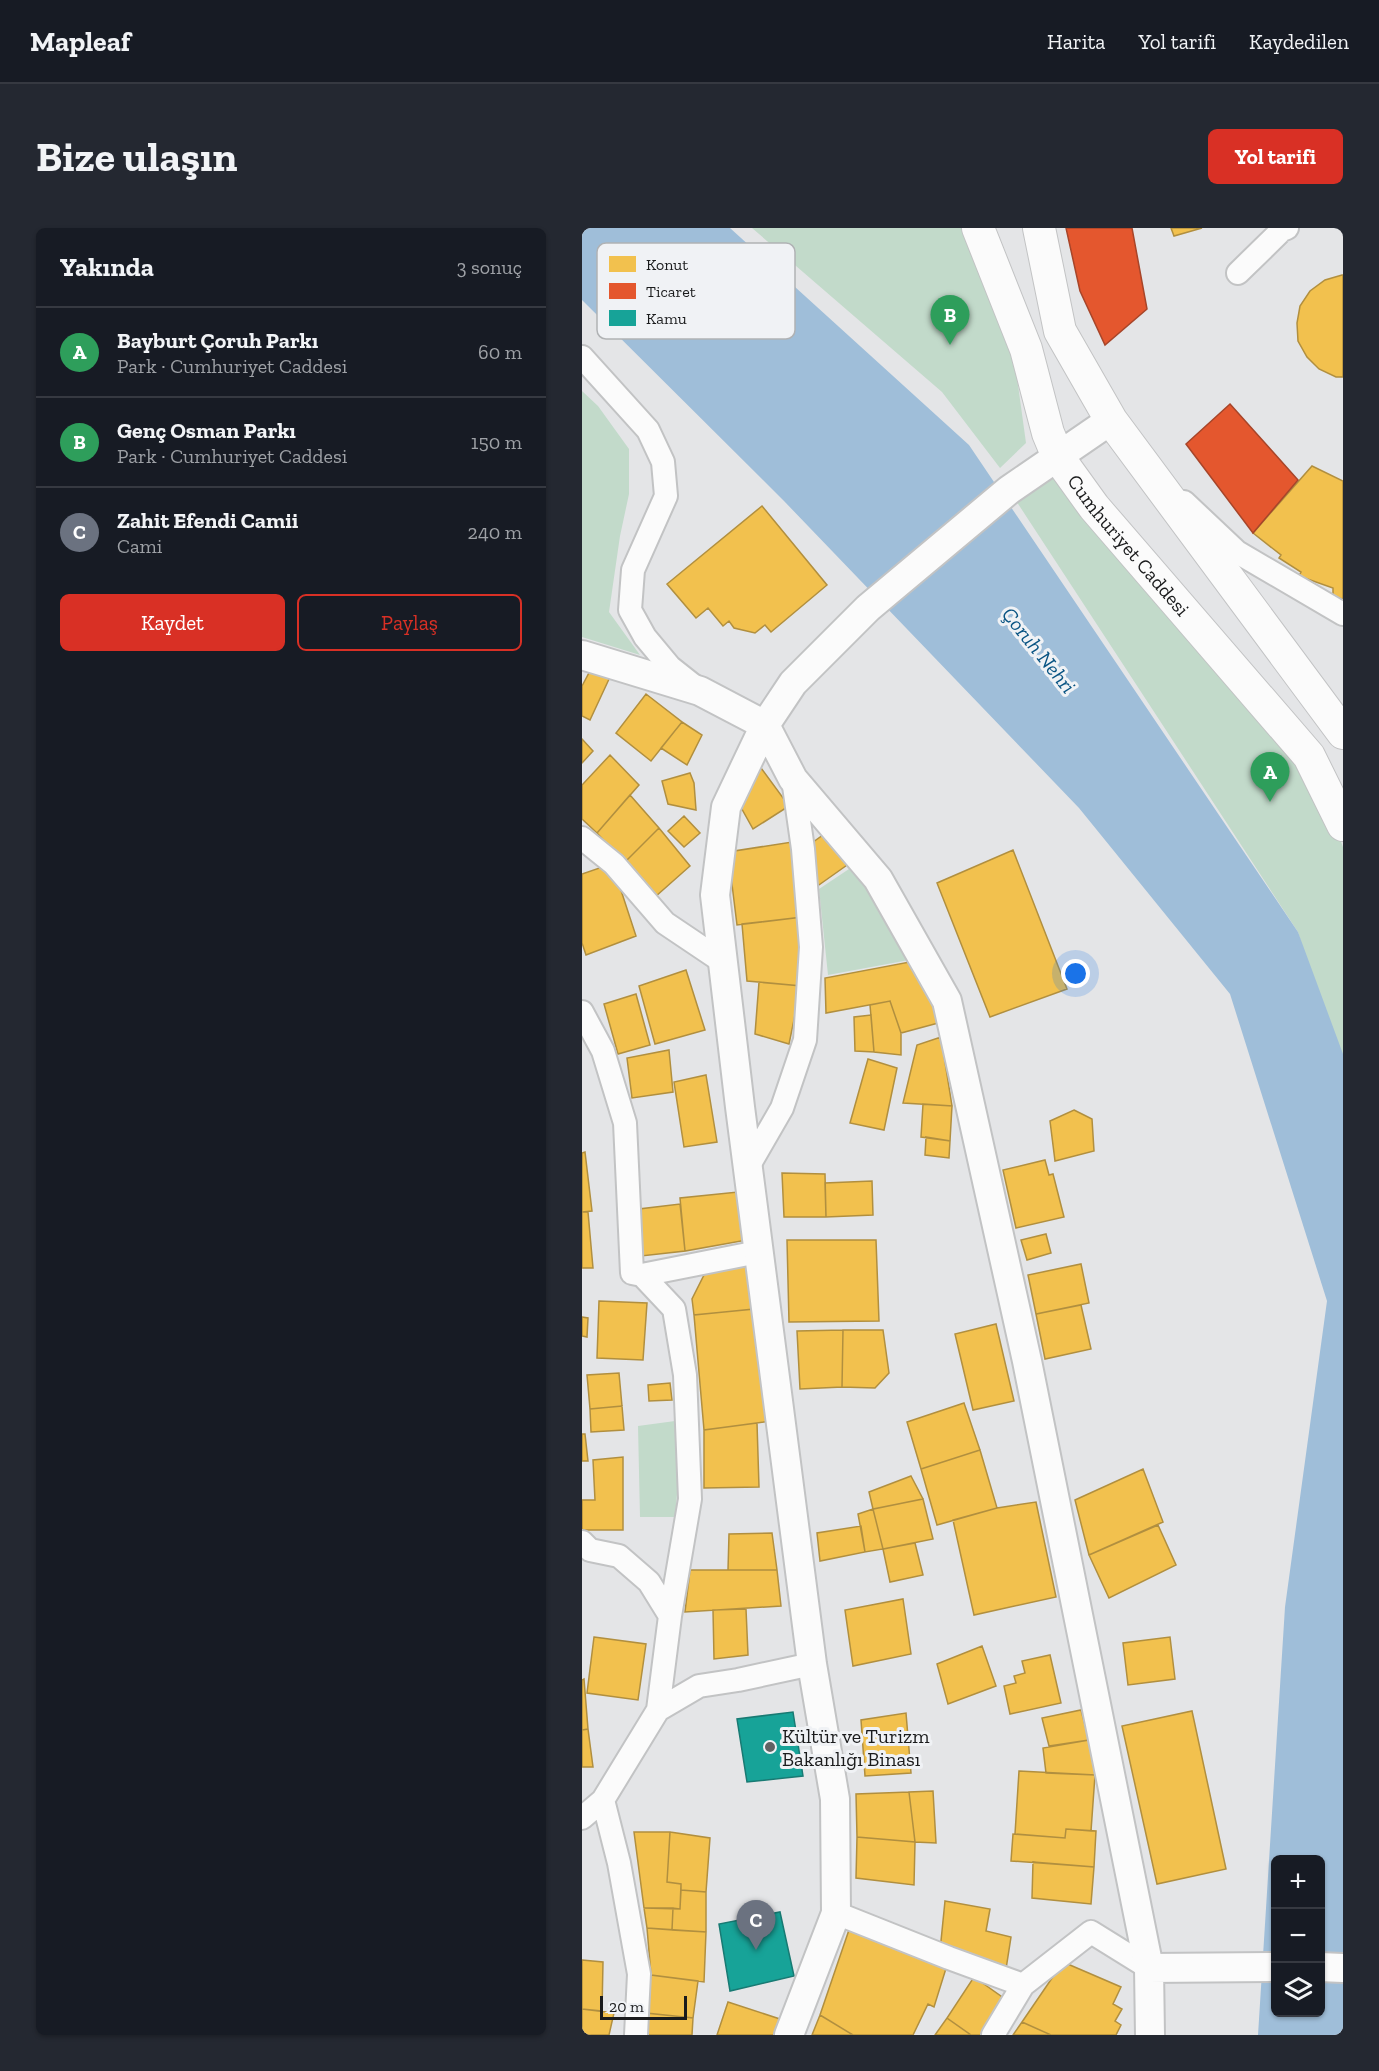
<!DOCTYPE html>
<html lang="tr">
<head>
<meta charset="utf-8">
<style>
  :root { --surface:#171b24; --page:#242831; --text:#f1f3f6; --muted:#9ea1a6; --line:#363941; --accent:#d93025 }
  body { margin:0; font-family:"Zilla Slab",serif; background:var(--page); color:var(--text) }
  .controls { position:absolute; right:18px; bottom:18px; display:grid; overflow:hidden; border-radius:9px; box-shadow:0 2px 4px #0004 }
  .controls button { width:54px; height:54px; display:grid; place-items:center; padding:0; border:0; border-bottom:2px solid var(--line); background:var(--surface); color:var(--text); font:30px sans-serif }
  .scale { position:absolute; left:18px; bottom:15px; width:87px; box-sizing:border-box; padding-left:6px; border:3px solid #1a1b1c; border-top:0; font-size:16px; line-height:21px; white-space:nowrap; color:#1a1b1c; -webkit-text-stroke:4px #f0f2f5; paint-order:stroke }
  .you { position:absolute; left:494px; top:746px; width:21px; height:21px; margin:-15px; border:4px solid #fff; border-radius:50%; background:#1a73e8; box-shadow:0 0 0 9px #1a73e833 }
  .badge { display:grid; place-items:center; width:39px; height:39px; border-radius:50%; background:var(--accent); color:#fff; font-size:20px; font-weight:700 }
  .pin { position:absolute; translate:-50% -50px; filter:drop-shadow(0 2px 3px #0008) }
  .pin::after { content:''; position:absolute; top:32px; width:21px; height:18px; background:inherit; clip-path:polygon(0 0,100% 0,50% 100%) }
  .list { margin:0; padding:0; list-style:none }
  h2 { display:flex; justify-content:space-between; align-items:center; height:78px; margin:0; padding:0 24px; font-size:26px }
  h2 small { font-size:20px; font-weight:400; color:var(--muted) }
  .list li { display:grid; grid-template-columns:39px 1fr auto; gap:18px; align-items:center; box-sizing:border-box; height:90px; padding:0 24px; border-top:2px solid var(--line) }
  .list b { display:block; font-size:22px; white-space:nowrap }
  .list p { margin:0; font-size:20px; white-space:nowrap; color:var(--muted) }
  .list em { font-size:20px; font-style:normal; color:var(--muted) }
  .actions { display:flex; gap:12px; padding:18px 24px }
  .actions a { flex:1; padding:14px 0; border:2px solid var(--accent); border-radius:9px; text-align:center; font-size:21px; color:var(--accent) }
  .actions .main { background:var(--accent); color:#fff }
  .icon { flex:none; width:33px; height:33px; fill:none; stroke:currentColor; stroke-width:2; stroke-linecap:round; stroke-linejoin:round }
  .map { position:relative; flex:none; width:761px; height:1807px; overflow:hidden; border-radius:9px }
  header { display:flex; align-items:center; gap:36px; box-sizing:border-box; height:84px; padding:0 30px; background:var(--surface); border-bottom:2px solid var(--line) }
  header strong { font-size:28px }
  nav { display:flex; gap:33px; margin-inline-start:auto; font-size:21px }
  .intro { display:flex; align-items:center; justify-content:space-between; box-sizing:border-box; height:144px; padding:0 36px }
  h1 { margin:0; font-size:42px }
  .button { padding:15px 27px; border-radius:9px; background:var(--accent); color:#fff; font-size:21px; font-weight:700 }
  main { display:flex; gap:36px; padding:0 36px }
  aside { flex:1; background:var(--surface); border-radius:9px; box-shadow:0 2px 4px #0004 }
  .map>svg:first-child { display:block }
</style>
</head>
<body>
<header>
<strong>Mapleaf</strong>
<nav><a>Harita</a><a>Yol tarifi</a><a>Kaydedilen</a></nav>
</header>
<div class="intro"><h1>Bize ulaşın</h1><a class="button">Yol tarifi</a></div>
<main>
<aside>
<h2>Yakında<small>3 sonuç</small></h2>
<ul class="list">
<li><span class="badge" style="background:#2e9e5b">A</span><div><b>Bayburt Çoruh Parkı</b><p>Park · Cumhuriyet Caddesi</p></div><em>60 m</em></li>
<li><span class="badge" style="background:#2e9e5b">B</span><div><b>Genç Osman Parkı</b><p>Park · Cumhuriyet Caddesi</p></div><em>150 m</em></li>
<li><span class="badge" style="background:#6b7280">C</span><div><b>Zahit Efendi Camii</b><p>Cami</p></div><em>240 m</em></li>
</ul>
<div class="actions"><a class="main">Kaydet</a><a>Paylaş</a></div>
</aside>
<div class="map">
<svg width="761" height="1807" viewBox="0 0 761 1807">
  <rect width="100%" height="100%" fill="#e4e5e7"/>
  <path fill="#c2daca" d="M170,0H396L424,70L444,215L418,240L360,164Z
    M0,163L16,178L47,221V266L38,308L27,384L58,427L0,409Z
    M476,229L727,528L761,619V853L716,704L427,262Z
    M267,641L295,673L327,732L246,747L237,661Z
    M93,1193L97,1243L93,1289H58L56,1198Z"/>
  <path fill="#9fbed9" fill-rule="evenodd" d="M0,0H148L387,217L716,704L761,826V1807H676L703,1379L745,1073L648,766L497,580L202,273L0,72ZM694,1632H738V1784H694Z"/>
  <path fill="#f2c14e" stroke="#b18f3f" stroke-width="1.5" d="M589,0H620L592,8Z
    M760,47H761V149H754L737,141L725,129L716,113L715,95L718,78L728,63L743,52Z
    M730,238L761,253V371L751,369V360L717,348L719,344L697,330L699,327L671,305Z
    M180,278L245,357L189,404L183,397L173,405L152,400L147,393L141,398L126,380L114,390L85,356Z
    M9,441L28,449L8,492L0,488V458Z
    M64,466L100,494L69,533L34,505Z
    M100,494L120,507L105,537L79,520Z
    M0,511L11,523L0,535Z
    M28,527L57,557L15,605L0,591V557Z
    M179,540L207,578L171,601L156,574Z
    M108,545L112,555L114,582L86,576L80,553Z
    M48,567L77,600L42,635L15,605Z
    M102,588L118,605L102,619L86,603Z
    M77,600L108,638L73,669L42,635Z
    M241,607L268,635L234,659L227,617Z
    M210,614L220,689L155,697L146,624Z
    M431,622L485,761L408,789L355,655Z
    M26,637L33,644L54,708L4,727L0,715V646Z
    M220,689L219,758L165,753L160,696Z
    M338,732L360,794L319,805L308,773L244,785L243,750Z
    M104,742L123,802L73,816L57,758Z
    M177,754L219,758L207,816L173,806Z
    M54,766L68,817L36,826L22,776Z
    M308,773L319,805V827L292,824L288,777Z
    M289,787L292,824L273,823L272,789Z
    M359,809L370,878L321,875L335,817Z
    M87,822L91,864L50,870L45,830Z
    M286,831L315,840L302,902L268,895Z
    M124,847L135,914L102,919L92,854Z
    M341,876L370,878L368,913L339,909Z
    M492,882L510,891L512,923L473,933L468,893Z
    M344,909L368,913L367,930L343,927Z
    M3,924L10,983L0,984V925Z
    M463,932L467,947L471,946L482,989L434,1000L421,942Z
    M200,945L243,946L244,989H202Z
    M290,953L291,987L244,989L243,955Z
    M156,964L165,1012L103,1023L98,970Z
    M98,976L103,1023L59,1028L57,981Z
    M0,984H6L11,1040H0Z
    M464,1006L469,1025L445,1032L439,1012Z
    M205,1012H294L297,1093L207,1094Z
    M499,1036L507,1075L454,1086L446,1047Z
    M165,1038L172,1081L112,1087L110,1071L125,1041Z
    M17,1073L65,1075L61,1132L15,1130Z
    M499,1077L509,1121L463,1131L454,1086Z
    M172,1081L189,1193L122,1202L112,1087Z
    M0,1089L6,1090L5,1109L0,1108Z
    M414,1096L432,1173L391,1182L373,1106Z
    M261,1102H301L307,1145L293,1160L260,1159Z
    M261,1102L260,1159L218,1161L215,1103Z
    M37,1145L40,1178L8,1181L5,1147Z
    M88,1155L90,1172L67,1173L66,1157Z
    M382,1175L398,1222L339,1241L325,1194Z
    M40,1178L42,1202L9,1204L8,1181Z
    M175,1195L177,1259L122,1260V1202Z
    M0,1206H3L6,1233H0Z
    M398,1222L415,1280L355,1297L339,1241Z
    M41,1229V1302H0V1272H13L11,1232Z
    M561,1241L581,1294L507,1327L493,1272Z
    M329,1248L341,1271L291,1281L287,1264Z
    M341,1271L351,1311L301,1321L291,1281Z
    M454,1274L474,1369L392,1387L371,1292L415,1280Z
    M291,1281L301,1321L283,1324L276,1286Z
    M576,1297L594,1337L527,1370L507,1327Z
    M279,1298L283,1324L238,1333L235,1305Z
    M190,1305L195,1342H146L147,1306Z
    M333,1315L341,1347L308,1354L301,1321Z
    M108,1342H195L199,1378L103,1384Z
    M321,1371L329,1426L271,1438L263,1382Z
    M164,1381L166,1427L132,1431L131,1382Z
    M12,1409L64,1416L56,1472L5,1465Z
    M588,1409L593,1451L546,1457L541,1415Z
    M400,1418L414,1458L366,1476L355,1436Z
    M468,1427L479,1475L428,1486L422,1458L434,1455L432,1448L443,1445L440,1433Z
    M2,1451L6,1501L0,1502V1452Z
    M499,1482L507,1512L467,1518L460,1490Z
    M610,1483L644,1641L575,1656L540,1498Z
    M324,1485L329,1545L283,1548L279,1492Z
    M6,1501L11,1539H0V1502Z
    M507,1512L513,1547L464,1545L461,1520Z
    M437,1543L513,1547L509,1603L484,1601L483,1610L433,1606Z
    M351,1563L354,1615L333,1614L327,1564Z
    M327,1564L333,1614L275,1609L274,1566Z
    M484,1601L514,1603L512,1639L429,1633L431,1606L483,1610Z
    M52,1604H88L85,1654L99,1656L98,1681L62,1680Z
    M88,1604L128,1610L124,1664L99,1662V1656L85,1654Z
    M275,1609L333,1614L332,1657L274,1650Z
    M451,1634L512,1639L509,1676L450,1670Z
    M99,1662L124,1664V1704L90,1702L91,1680L98,1681Z
    M363,1673L408,1681L404,1703L429,1709L424,1741L358,1723Z
    M62,1680H91L90,1702L65,1700Z
    M269,1696L366,1734L352,1779L346,1776L331,1807H271L238,1787Z
    M65,1700L124,1704L122,1754L69,1747Z
    M0,1732L21,1734L20,1783L0,1781Z
    M481,1734L539,1759L531,1776L540,1781L533,1793L539,1797L534,1807H469L440,1794Z
    M69,1747L116,1753L111,1790L64,1785Z
    M392,1749L423,1771L399,1807H389L365,1790Z
    M146,1774L198,1791L192,1807H135Z
    M0,1781L32,1785L27,1807H0Z
    M64,1785L111,1790L110,1807H63Z
    M238,1787L271,1807H230Z
    M365,1790L389,1807H353Z
    M440,1794L469,1807H431Z"/>
  <path fill="#e4572e" stroke="#a74529" stroke-width="1.5" d="M484,0H550L565,81L523,117L498,63Z
    M648,176L716,252L671,305L604,216Z"/>
  <path fill="#17a398" stroke="#187a73" stroke-width="1.5" d="M211,1484L221,1548L165,1554L155,1491Z
    M198,1684L212,1748L148,1763L137,1696Z"/>
  <g fill="none" stroke-linecap="round" stroke-linejoin="round">
    <defs>
      <path id="minor" d="M656,45L700,2L705,0
        M0,129L66,202L81,234L84,268L51,342L48,382L63,409L88,439L112,458
        M602,274L655,324L761,386
        M0,610L32,636L83,695L141,734
        M0,784L21,823L43,895L50,1045L60,1047L92,1081L103,1147L108,1271L88,1388
        M166,939L200,880L223,812L229,719L221,621L211,551
        M60,1047L176,1024
        M0,1314L8,1322L37,1328L67,1354L88,1388L76,1482
        M21,1572L37,1635L57,1746L54,1807
        M0,1590L21,1572L76,1482L117,1458L156,1452L230,1436
        M254,1685L367,1730L441,1757L509,1704L567,1740
        M411,1807L441,1757"/>
      <path id="tertiary" d="M0,427L118,463L183,497L211,551L296,651L365,773L445,1133L567,1740L568,1807
        M738,1739L761,1740
        M567,1740L694,1739
        M207,1807L254,1685L253,1571L230,1436L158,879L133,667L144,579L183,497L211,455L286,380L427,262L529,192"/>
      <g id="secondary">
        <path id="s1" d="M396,0L444,121L466,205L476,229L512,279L727,528L761,597"/>
        <path d="M457,0L478,103L529,192L761,505"/>
      </g>
    </defs>
    <use href="#minor" stroke="#c2c3c4" stroke-width="26"/>
    <use href="#tertiary" stroke="#c2c3c4" stroke-width="32"/>
    <use href="#secondary" stroke="#c2c3c4" stroke-width="34"/>
    <use href="#minor" stroke="#fbfbfb" stroke-width="22"/>
    <use href="#tertiary" stroke="#fbfbfb" stroke-width="28"/>
    <use href="#secondary" stroke="#fbfbfb" stroke-width="32"/>
  </g>
  <circle fill="#616263" stroke="#f0f2f5" stroke-width="2" cx="188" cy="1519" r="6"/>
  <g text-anchor="middle" dominant-baseline="central" stroke-width="6" stroke-linejoin="round" paint-order="stroke">
    <g font-size="20" fill="#1a1b1c" stroke="#f0f2f5">
      <text stroke="none"><textPath href="#s1" startOffset="356">Cumhuriyet Caddesi</textPath></text>
    </g>
    <g font-size="20" fill="#1a1b1c" stroke="#f0f2f5" text-anchor="start">
      <text x="200" y="1508">Kültür ve Turizm<tspan x="200" dy="23">Bakanlığı Binası</tspan></text>
    </g>
    <g font-size="21" font-style="italic" fill="#095483" stroke="#f0f2f5">
      <text transform="translate(457 422) rotate(51)">Çoruh Nehri</text>
    </g>
  </g>
  <rect x="15" y="15" width="198" height="96" rx="9" fill="#f0f2f5" stroke="#b0b2b4" stroke-width="1.5"/>
  <rect x="27" y="28" width="27" height="16" fill="#f2c14e"/>
  <rect x="27" y="55" width="27" height="16" fill="#e4572e"/>
  <rect x="27" y="82" width="27" height="16" fill="#17a398"/>
  <g font-size="16" fill="#1a1b1c">
    <text x="64" y="42">Konut</text>
    <text x="64" y="69">Ticaret</text>
    <text x="64" y="96">Kamu</text>
  </g>
</svg>
<div class="controls">
<button>+</button>
<button>−</button>
<button><svg class="icon" aria-label="layers" viewBox="0 0 24 24"><path d="M12 4l9 5-9 5-9-5zM3 14l9 5 9-5"/></svg></button>
</div>
<div class="scale">20 m</div>
<div class="you"></div>
<div class="pin badge" style="left:688px;top:574px;background:#2e9e5b">A</div>
<div class="pin badge" style="left:368px;top:117px;background:#2e9e5b">B</div>
<div class="pin badge" style="left:174px;top:1722px;background:#6b7280">C</div>
</div>
</main>
</body>
</html>
